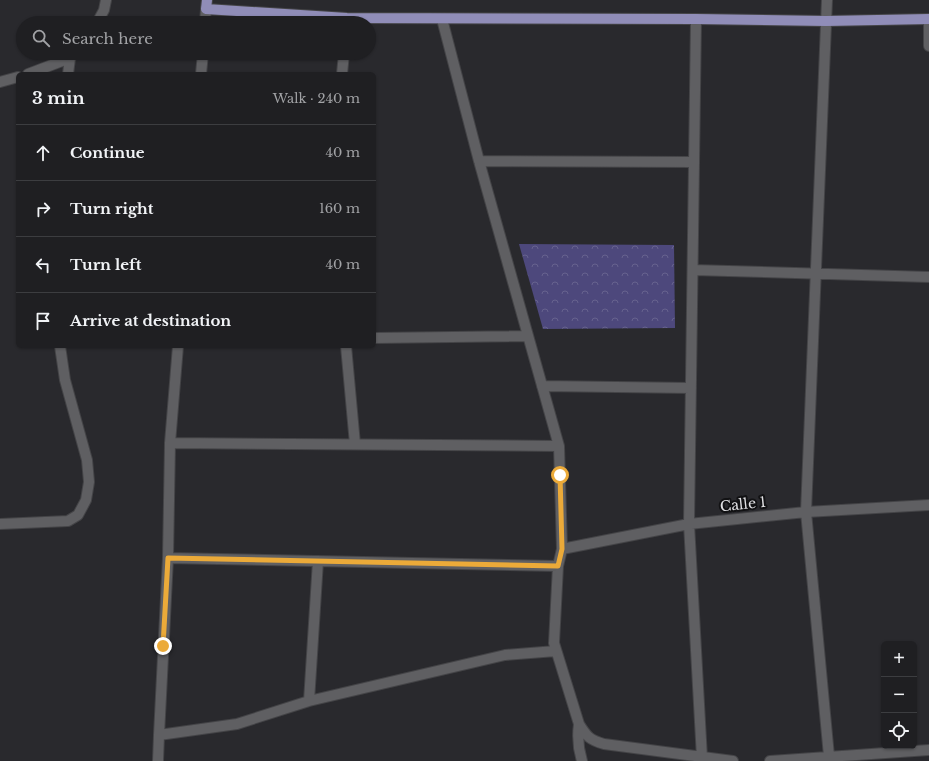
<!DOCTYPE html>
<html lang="en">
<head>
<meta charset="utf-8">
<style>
  :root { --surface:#1f1f22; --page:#2c2c2f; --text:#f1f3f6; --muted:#a1a2a5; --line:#3c3d40 }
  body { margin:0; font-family:"Libre Baskerville",serif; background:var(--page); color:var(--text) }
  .controls { position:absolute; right:12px; bottom:12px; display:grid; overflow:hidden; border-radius:6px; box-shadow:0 1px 3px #0004 }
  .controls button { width:36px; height:36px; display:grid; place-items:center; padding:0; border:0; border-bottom:1px solid var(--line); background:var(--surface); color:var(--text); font:20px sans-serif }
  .stop { position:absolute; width:12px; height:12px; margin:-9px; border:3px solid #ebaa39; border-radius:50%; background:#fff }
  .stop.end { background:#ebaa39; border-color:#fff; box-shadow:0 1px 4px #0008 }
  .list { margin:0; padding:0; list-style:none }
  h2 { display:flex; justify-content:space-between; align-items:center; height:52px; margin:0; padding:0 16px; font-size:17px }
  h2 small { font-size:13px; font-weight:400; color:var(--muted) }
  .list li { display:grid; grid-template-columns:26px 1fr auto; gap:12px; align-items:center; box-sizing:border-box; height:56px; padding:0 16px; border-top:1px solid var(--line) }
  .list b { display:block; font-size:15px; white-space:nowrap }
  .list em { font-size:13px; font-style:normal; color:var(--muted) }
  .icon { flex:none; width:22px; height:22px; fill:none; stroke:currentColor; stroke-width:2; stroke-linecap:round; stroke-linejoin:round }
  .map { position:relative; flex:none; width:929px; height:761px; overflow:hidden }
  .search { position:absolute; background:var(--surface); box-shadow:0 1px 3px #0004; left:16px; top:16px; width:360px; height:44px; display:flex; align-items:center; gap:10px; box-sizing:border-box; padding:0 14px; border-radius:22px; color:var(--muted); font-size:15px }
  .panel { position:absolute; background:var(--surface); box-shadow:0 1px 3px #0004; left:16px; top:72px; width:360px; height:276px; border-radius:6px }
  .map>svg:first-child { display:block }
</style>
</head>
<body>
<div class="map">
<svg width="929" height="761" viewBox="0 0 929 761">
  <defs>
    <pattern id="forest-crowns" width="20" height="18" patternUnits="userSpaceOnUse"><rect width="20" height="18" fill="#4d487c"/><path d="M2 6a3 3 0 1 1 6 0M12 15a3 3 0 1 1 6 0" fill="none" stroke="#66628e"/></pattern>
  </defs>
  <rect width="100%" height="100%" fill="#29292d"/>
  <path fill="url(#forest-crowns)" d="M519,244L674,245L675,328L543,329Z"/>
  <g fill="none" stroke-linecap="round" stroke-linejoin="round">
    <defs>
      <path id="minor" d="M827,0L806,512L829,756
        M442,19L479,161L559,446L562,549L558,566L554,643L579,724C587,737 590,740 604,744L733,761
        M696,19L689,524L702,758
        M929,19V46
        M97,23L104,10L106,0
        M205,23L206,9
        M28,74L70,58L75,53
        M68,74L70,58
        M201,74L203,53
        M342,74L344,53
        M0,82L18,77
        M479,161L694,162
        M693,270L929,277
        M374,338L528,336
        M346,346L355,444
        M542,386L691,388
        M170,443L559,446
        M0,524L68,521L78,515L86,500L89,482L87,460L65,380L60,346
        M562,549L689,524L806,512L929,505
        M168,558L558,566
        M309,701L318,561
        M579,724C577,738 578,748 582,761
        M159,735L237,724L309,701L505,655L556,651
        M158,761L159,735L168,558L170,443L178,346
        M770,761L929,750"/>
      <path id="major" d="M207,0L206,9L347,18L696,19L826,21L929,19"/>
    </defs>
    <use href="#minor" stroke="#444447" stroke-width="12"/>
    <use href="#major" stroke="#444447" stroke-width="12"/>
    <use href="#minor" stroke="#5f5f62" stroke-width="10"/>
    <use href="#major" stroke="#908db8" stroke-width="10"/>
  </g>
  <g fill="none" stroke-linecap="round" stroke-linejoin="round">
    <path stroke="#ebaa39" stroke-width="5" d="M163,646L168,558L558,566L562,549L560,475"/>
  </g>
  <g text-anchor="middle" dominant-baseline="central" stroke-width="4" stroke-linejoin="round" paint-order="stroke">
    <g font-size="14" fill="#e1e1e4" stroke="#121214">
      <text transform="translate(743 504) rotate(-6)">Calle 1</text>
    </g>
  </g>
</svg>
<div class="controls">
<button>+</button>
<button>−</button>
<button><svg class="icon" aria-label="locate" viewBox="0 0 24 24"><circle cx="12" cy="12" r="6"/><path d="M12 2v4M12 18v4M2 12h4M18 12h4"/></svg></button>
</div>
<div class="stop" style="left:560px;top:475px"></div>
<div class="stop end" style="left:163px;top:646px"></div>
<div class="search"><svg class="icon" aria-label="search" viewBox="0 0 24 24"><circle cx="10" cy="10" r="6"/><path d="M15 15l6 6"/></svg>Search here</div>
<section class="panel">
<h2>3 min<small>Walk · 240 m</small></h2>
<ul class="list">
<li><svg class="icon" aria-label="ahead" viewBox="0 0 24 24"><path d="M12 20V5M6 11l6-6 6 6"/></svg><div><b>Continue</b></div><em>40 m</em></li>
<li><svg class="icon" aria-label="right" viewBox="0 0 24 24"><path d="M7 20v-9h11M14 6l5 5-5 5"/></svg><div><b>Turn right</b></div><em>160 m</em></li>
<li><svg class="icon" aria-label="left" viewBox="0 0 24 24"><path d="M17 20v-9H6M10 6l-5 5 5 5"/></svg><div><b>Turn left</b></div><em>40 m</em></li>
<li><svg class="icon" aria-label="arrive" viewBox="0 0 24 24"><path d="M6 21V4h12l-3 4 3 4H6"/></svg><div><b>Arrive at destination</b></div></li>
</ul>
</section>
</div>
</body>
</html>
